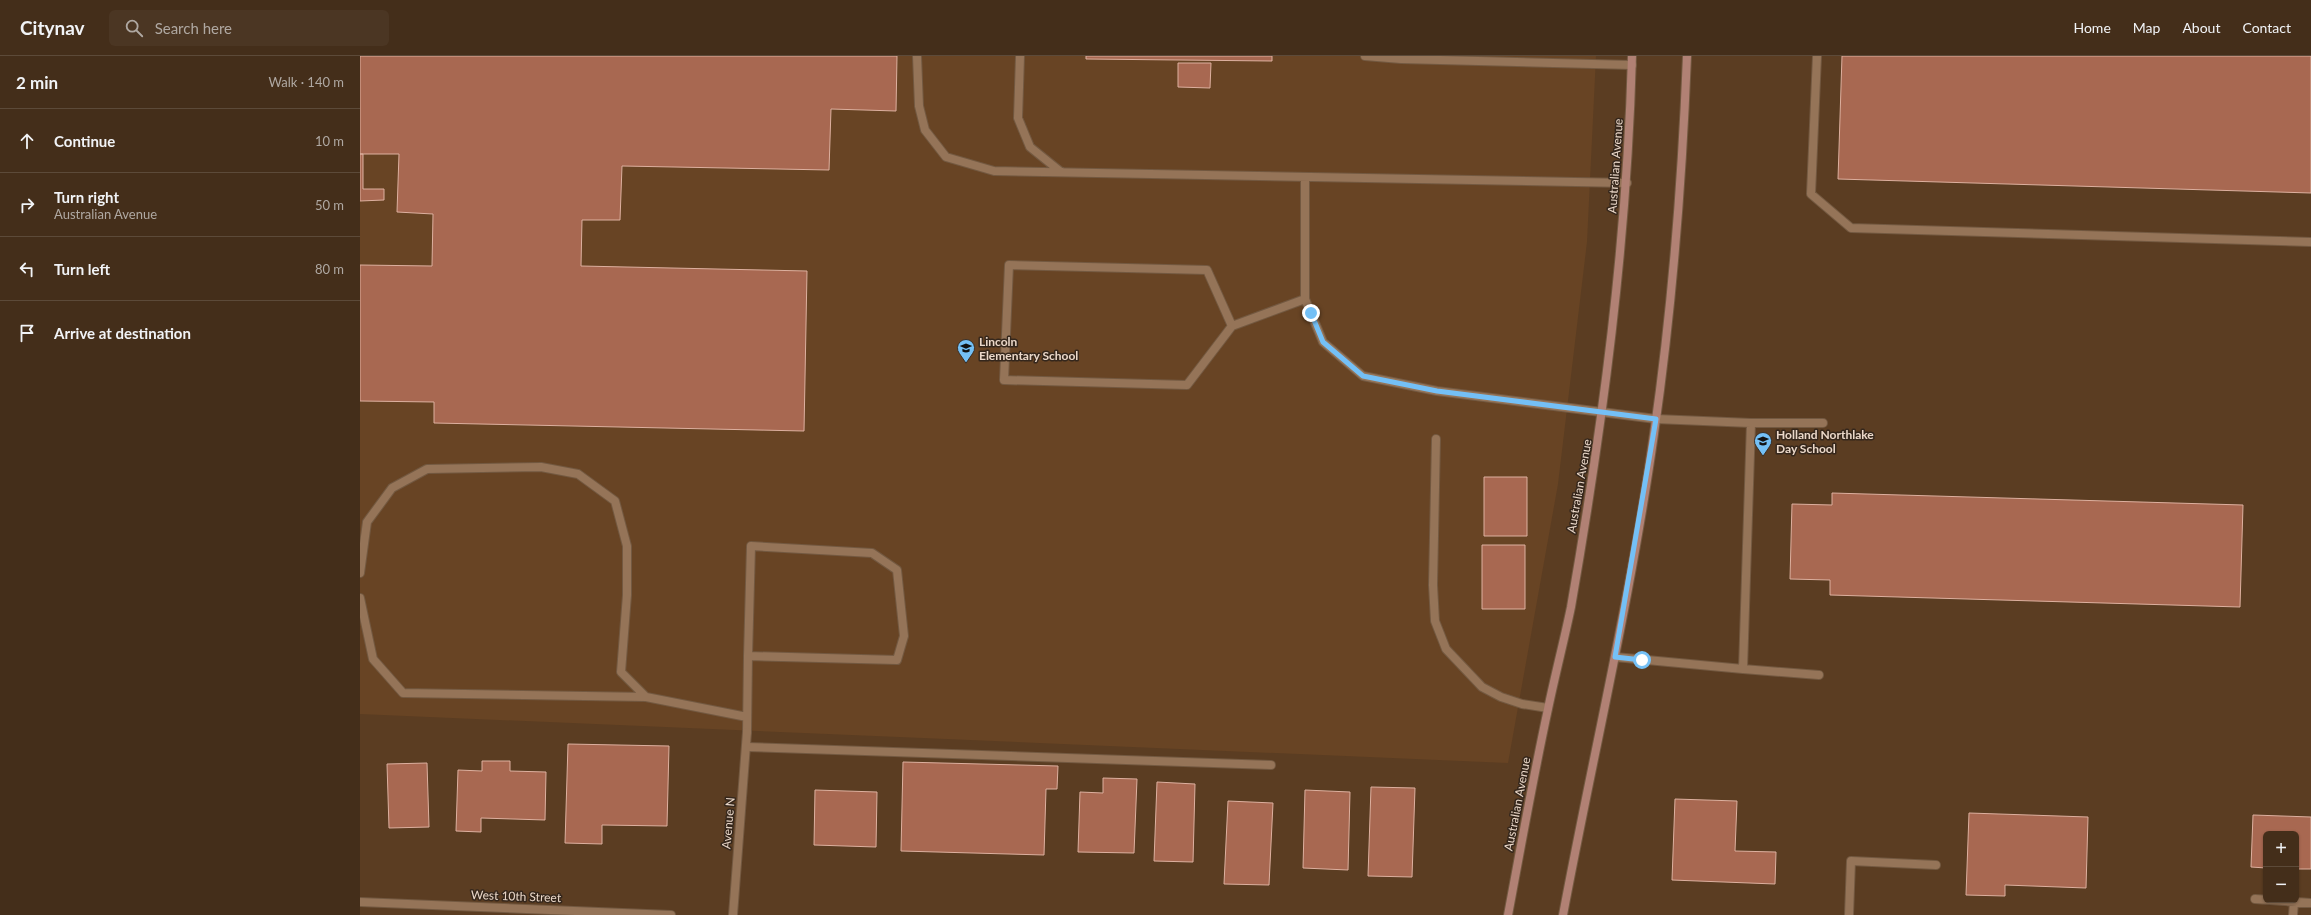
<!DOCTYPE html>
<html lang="en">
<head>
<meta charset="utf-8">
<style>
  :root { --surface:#442e1a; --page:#4b3623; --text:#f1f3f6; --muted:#afa8a2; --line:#5c4a39 }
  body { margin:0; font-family:Lato,sans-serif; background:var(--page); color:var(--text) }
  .controls { position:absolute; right:12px; bottom:12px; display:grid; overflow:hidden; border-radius:6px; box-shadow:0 1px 3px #0004 }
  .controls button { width:36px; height:36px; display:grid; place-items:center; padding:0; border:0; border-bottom:1px solid var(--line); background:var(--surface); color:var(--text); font:20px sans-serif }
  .stop { position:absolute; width:12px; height:12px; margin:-9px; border:3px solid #74c0f6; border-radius:50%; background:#fff }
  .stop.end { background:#74c0f6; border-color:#fff; box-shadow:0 1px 4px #0008 }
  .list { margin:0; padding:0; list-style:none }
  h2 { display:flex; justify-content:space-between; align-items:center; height:52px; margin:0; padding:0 16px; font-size:17px }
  h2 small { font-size:13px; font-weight:400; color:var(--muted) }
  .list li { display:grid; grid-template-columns:26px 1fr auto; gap:12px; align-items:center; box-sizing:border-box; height:64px; padding:0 16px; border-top:1px solid var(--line) }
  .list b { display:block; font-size:15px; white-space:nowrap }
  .list p { margin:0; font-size:13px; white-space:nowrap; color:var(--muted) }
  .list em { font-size:13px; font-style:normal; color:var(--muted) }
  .icon { flex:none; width:22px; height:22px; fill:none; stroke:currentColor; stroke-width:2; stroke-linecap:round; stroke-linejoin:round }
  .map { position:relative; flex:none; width:1951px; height:859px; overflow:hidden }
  header { display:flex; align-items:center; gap:24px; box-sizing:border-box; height:56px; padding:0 20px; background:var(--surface); border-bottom:1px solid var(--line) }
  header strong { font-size:19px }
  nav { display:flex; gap:22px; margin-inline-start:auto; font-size:14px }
  .search { width:280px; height:36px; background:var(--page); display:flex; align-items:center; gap:10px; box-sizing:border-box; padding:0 14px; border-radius:6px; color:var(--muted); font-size:15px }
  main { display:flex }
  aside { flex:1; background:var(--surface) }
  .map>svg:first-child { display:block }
</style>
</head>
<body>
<header>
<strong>Citynav</strong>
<div class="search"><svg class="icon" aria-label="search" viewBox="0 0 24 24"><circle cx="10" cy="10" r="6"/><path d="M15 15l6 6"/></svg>Search here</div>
<nav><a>Home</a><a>Map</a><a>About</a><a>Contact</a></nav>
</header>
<main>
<aside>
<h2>2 min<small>Walk · 140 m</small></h2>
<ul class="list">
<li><svg class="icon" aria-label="ahead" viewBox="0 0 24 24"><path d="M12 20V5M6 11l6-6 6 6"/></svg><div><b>Continue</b></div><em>10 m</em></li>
<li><svg class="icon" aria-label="right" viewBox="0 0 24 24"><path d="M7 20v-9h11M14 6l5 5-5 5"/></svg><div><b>Turn right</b><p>Australian Avenue</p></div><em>50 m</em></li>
<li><svg class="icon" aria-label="left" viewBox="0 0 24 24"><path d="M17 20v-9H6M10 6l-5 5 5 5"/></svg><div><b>Turn left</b></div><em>80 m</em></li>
<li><svg class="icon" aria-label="arrive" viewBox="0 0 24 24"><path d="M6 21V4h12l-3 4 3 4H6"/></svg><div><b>Arrive at destination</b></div></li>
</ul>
</aside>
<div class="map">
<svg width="1951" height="859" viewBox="0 0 1951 859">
  <rect width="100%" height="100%" fill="#5b3d22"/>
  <path fill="#684424" d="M0,0H1236L1227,186L1198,428L1148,707L0,658Z"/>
  <path fill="#a86851" stroke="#ddb09f" d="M0,0H537L536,55L471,53L469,114L262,110L260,164H222L221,210L447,215L444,375L74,367V346L0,345V209L72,210L73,158L37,156L39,98H0Z
    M726,0H912V5L726,3Z
    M1482,0H1951V137L1478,123Z
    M818,7H851L850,32L818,31Z
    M0,98H3V133H24V144L0,145Z
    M1124,421H1167V480H1124Z
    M1472,437L1883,449L1880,551L1470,539V524L1430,523L1432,448L1472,449Z
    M1122,489H1165V553H1122Z
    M208,688L309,690L307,770L242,769V788L205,787Z
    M122,705H150V715L186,716L185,764L121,762V776L96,775L98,714L122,715Z
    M543,706L698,710L697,733H686L684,799L541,795Z
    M67,707L69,771L29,772L27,708Z
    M743,722L777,723L774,797L718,796L720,736L743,737Z
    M797,726L835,728L833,806L794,805Z
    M1011,731L1055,732L1052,821L1008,820Z
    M455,734L517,736L516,791L454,789Z
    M945,734L990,736L988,814L943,812Z
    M1315,743L1377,745L1375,795L1416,796L1415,828L1312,824Z
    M868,745L913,747L909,829L864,828Z
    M1609,757L1728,761L1726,832L1645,829V840L1606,839Z
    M1893,759L1951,761V813H1936V778H1906V812L1891,811Z"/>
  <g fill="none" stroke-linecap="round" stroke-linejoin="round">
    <defs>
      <path id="lane" d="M557,0L559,50L565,74L586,101L634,115L1267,127
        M660,0L658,62L670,91L701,116
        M1005,0L1041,3L1272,9
        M1457,0L1451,138L1491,172L1951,186
        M945,243L963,286L1003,320L1077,335L1296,363L1391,367L1383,613L1255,601
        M872,270L847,214L649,209L644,324L827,329L872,270L945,243V121
        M1391,367H1463
        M1076,383L1073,529L1075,565L1086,593L1122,631L1141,641L1162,648L1188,652
        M0,517L7,466L32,432L67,413L181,411L218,418L255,445L267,490V539L261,616L286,641
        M0,542L13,603L43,637L286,641L387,661
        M1383,613L1459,619
        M387,676L388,600L537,604L544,580L537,514L512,497L391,490L388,600
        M387,691L911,709
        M1895,843L1951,847
        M1489,859L1491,805L1576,809
        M1933,859L1934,846"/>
      <path id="street" d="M0,846L311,859
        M373,859L387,676"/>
      <path id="secondary" d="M1148,859C1161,790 1173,722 1188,653C1195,619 1204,585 1211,551C1243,368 1267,185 1272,0
        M1203,859C1233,699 1271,540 1294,378C1312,253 1322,126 1327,0"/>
    </defs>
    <use href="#lane" stroke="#735941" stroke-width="10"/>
    <use href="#street" stroke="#735941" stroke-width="10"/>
    <use href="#secondary" stroke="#735941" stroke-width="10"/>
    <use href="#lane" stroke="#957458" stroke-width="8"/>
    <use href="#street" stroke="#957458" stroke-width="8"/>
    <use href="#secondary" stroke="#b18174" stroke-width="8"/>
  </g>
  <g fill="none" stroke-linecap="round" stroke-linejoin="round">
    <path stroke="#74c0f6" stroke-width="5" d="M951,257L963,286L1003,320L1077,335L1296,363L1255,601L1282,604"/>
  </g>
  <defs>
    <symbol id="school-pin" viewBox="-11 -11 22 30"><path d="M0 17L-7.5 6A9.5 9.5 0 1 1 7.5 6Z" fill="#74c0f6" stroke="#35271c"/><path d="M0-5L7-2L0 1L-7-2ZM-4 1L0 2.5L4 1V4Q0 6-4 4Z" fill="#111"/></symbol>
  </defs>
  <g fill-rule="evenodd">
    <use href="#school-pin" x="596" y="282" width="20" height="27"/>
    <use href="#school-pin" x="1393" y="375" width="20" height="27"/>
  </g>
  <g text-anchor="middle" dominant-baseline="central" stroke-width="3" stroke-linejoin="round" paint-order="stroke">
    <g font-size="12" fill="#ebd8c9" stroke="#35271c">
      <text transform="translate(1255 110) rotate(-86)">Australian Avenue</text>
      <text transform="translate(1219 430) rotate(-80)">Australian Avenue</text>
      <text transform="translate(1157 748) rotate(-79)">Australian Avenue</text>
      <text transform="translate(368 767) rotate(-85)">Avenue N</text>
      <text transform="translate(156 840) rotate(2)">West 10th Street</text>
    </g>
    <g font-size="12" font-weight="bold" fill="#ebd8c9" stroke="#35271c" text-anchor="start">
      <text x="619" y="285">Lincoln<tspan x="619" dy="14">Elementary School</tspan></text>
      <text x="1416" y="378">Holland Northlake<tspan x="1416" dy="14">Day School</tspan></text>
    </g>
  </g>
</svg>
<div class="controls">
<button>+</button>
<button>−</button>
</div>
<div class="stop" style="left:1282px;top:604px"></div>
<div class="stop end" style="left:951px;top:257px"></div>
</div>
</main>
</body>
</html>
